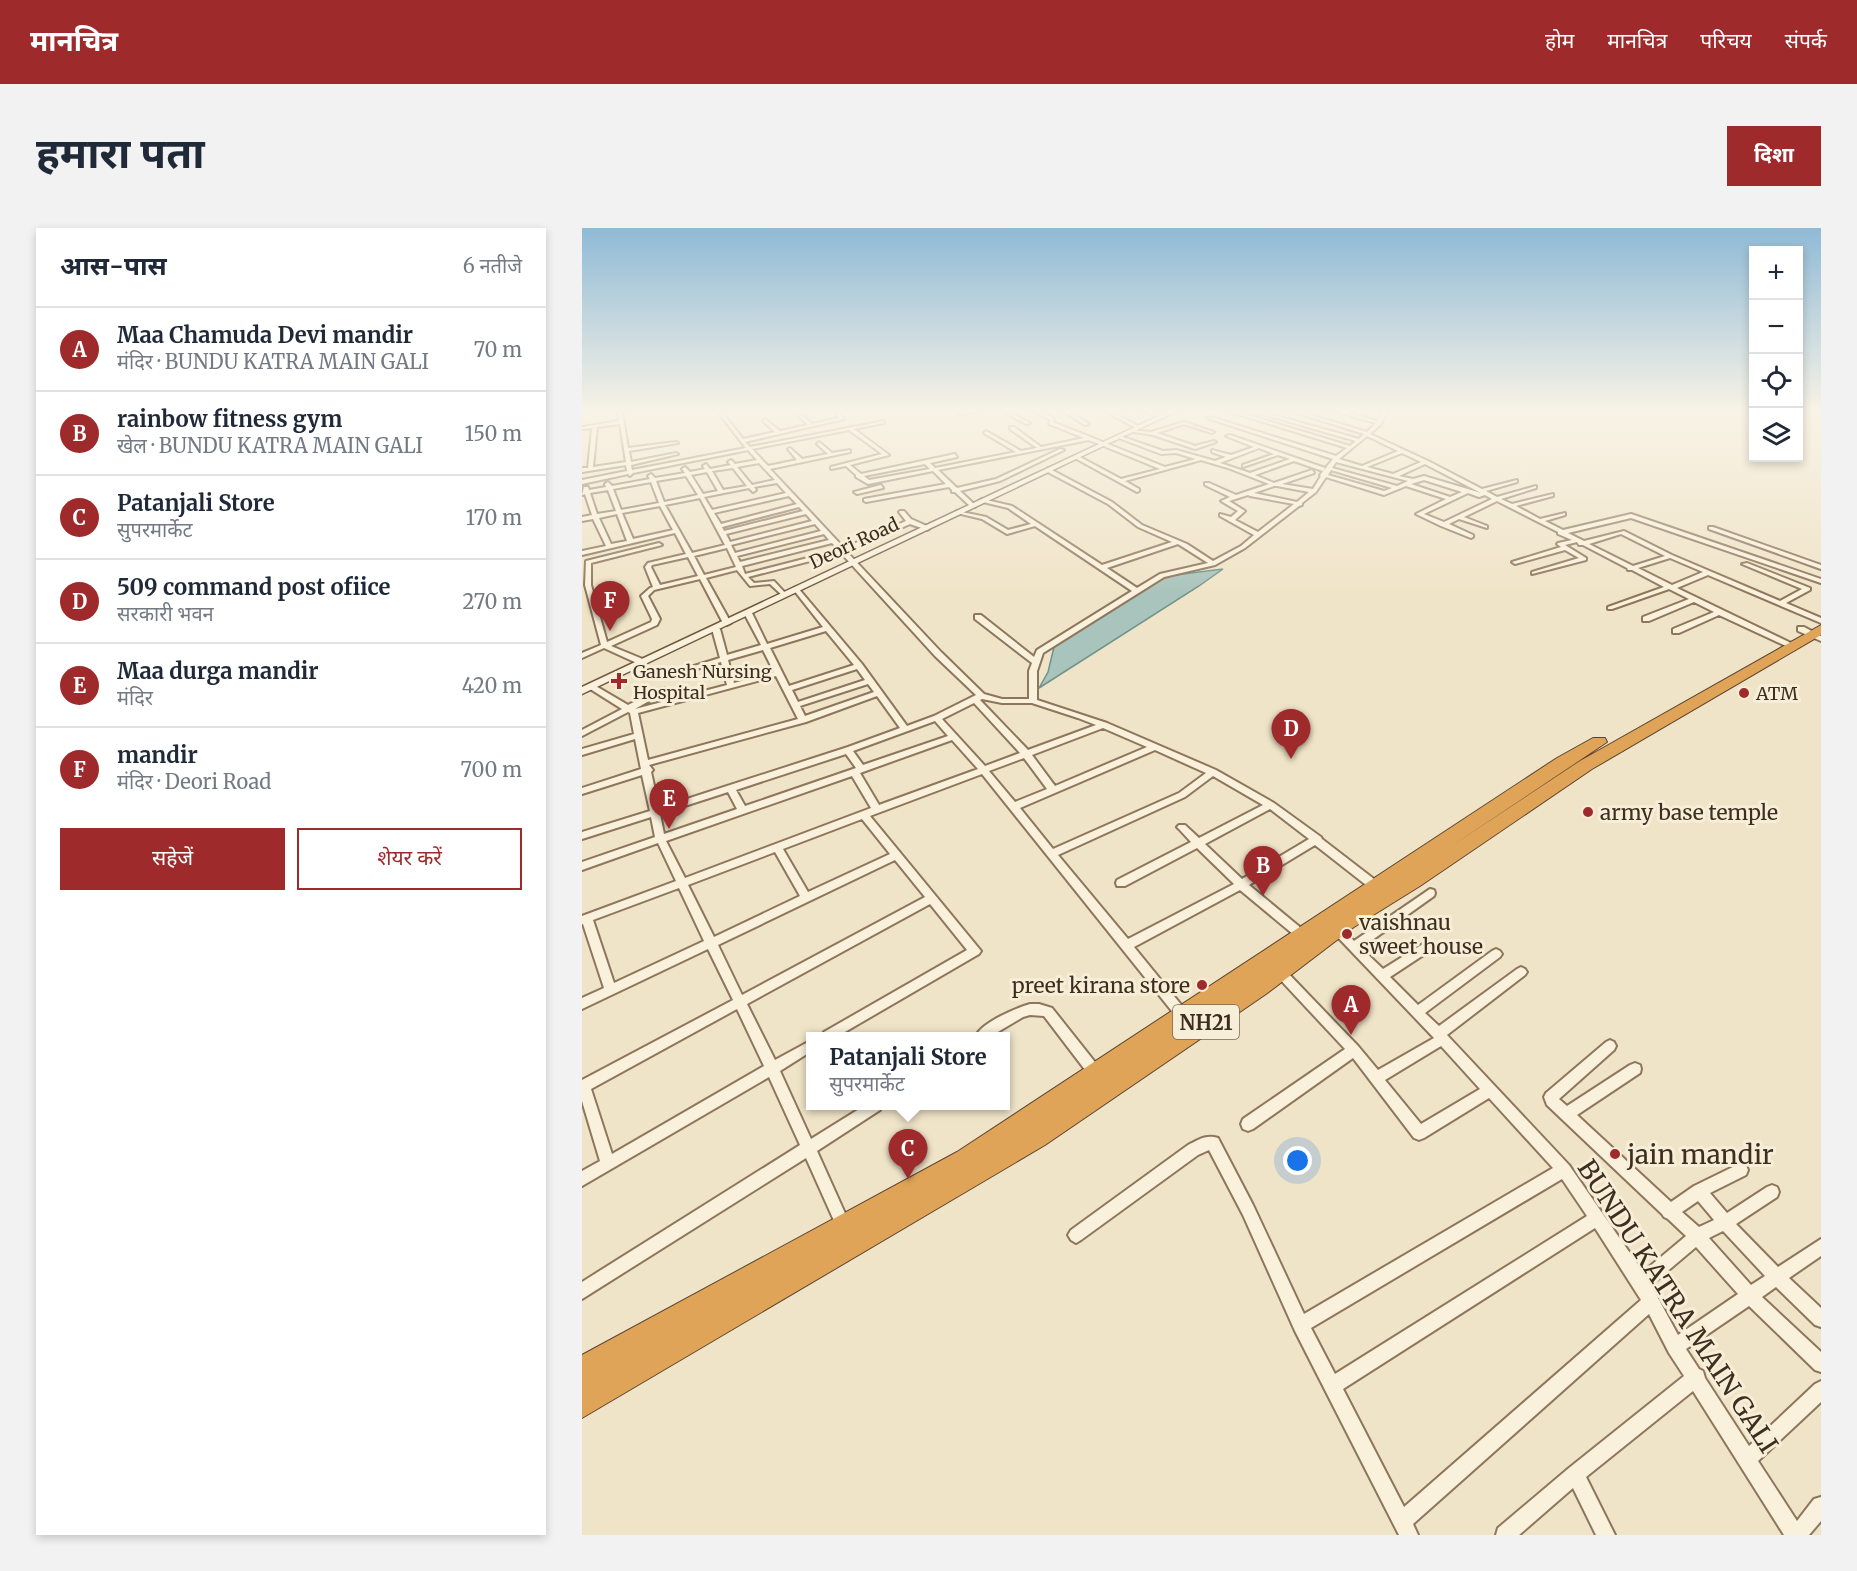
<!DOCTYPE html>
<html lang="hi">
<head>
<meta charset="utf-8">
<style>
  :root { --surface:#fff; --page:#f2f2f3; --text:#1f2937; --muted:#747a83; --line:#e0e1e3; --accent:#9e2a2b }
  body { margin:0; font-family:Merriweather,"Noto Sans Devanagari",serif; background:var(--page); color:var(--text) }
  .controls { position:absolute; right:18px; top:18px; display:grid; overflow:hidden; border-radius:0px; box-shadow:0 3px 9px #0003 }
  .controls button { width:54px; height:54px; display:grid; place-items:center; padding:0; border:0; border-bottom:2px solid var(--line); background:var(--surface); color:var(--text); font:30px sans-serif }
  .you { position:absolute; left:716px; top:933px; width:21px; height:21px; margin:-15px; border:4px solid #fff; border-radius:50%; background:#1a73e8; box-shadow:0 0 0 9px #1a73e833 }
  .badge { display:grid; place-items:center; width:39px; height:39px; border-radius:50%; background:var(--accent); color:#fff; font-size:20px; font-weight:700 }
  .pin { position:absolute; translate:-50% -50px; filter:drop-shadow(0 2px 3px #0008) }
  .pin::after { content:''; position:absolute; top:32px; width:21px; height:18px; background:inherit; clip-path:polygon(0 0,100% 0,50% 100%) }
  .popup { position:absolute; left:224px; top:804px; width:204px; height:78px; box-sizing:border-box; display:grid; place-content:center; border-radius:0px; background:var(--surface); filter:drop-shadow(0 2px 4px #0005); font-size:20px; white-space:nowrap; color:var(--muted) }
  .popup b { font-size:22px; color:var(--text) }
  .popup::after { content:''; position:absolute; left:50%; top:100%; margin-left:-12px; border:12px solid transparent; border-top-color:var(--surface) }
  .list { margin:0; padding:0; list-style:none }
  h2 { display:flex; justify-content:space-between; align-items:center; height:78px; margin:0; padding:0 24px; font-size:26px }
  h2 small { font-size:20px; font-weight:400; color:var(--muted) }
  .list li { display:grid; grid-template-columns:39px 1fr auto; gap:18px; align-items:center; box-sizing:border-box; height:84px; padding:0 24px; border-top:2px solid var(--line) }
  .list b { display:block; font-size:22px; white-space:nowrap }
  .list p { margin:0; font-size:20px; white-space:nowrap; color:var(--muted) }
  .list em { font-size:20px; font-style:normal; color:var(--muted) }
  .actions { display:flex; gap:12px; padding:18px 24px }
  .actions a { flex:1; padding:14px 0; border:2px solid var(--accent); border-radius:0px; text-align:center; font-size:21px; color:var(--accent) }
  .actions .main { background:var(--accent); color:#fff }
  .icon { flex:none; width:33px; height:33px; fill:none; stroke:currentColor; stroke-width:2; stroke-linecap:round; stroke-linejoin:round }
  .map { position:relative; flex:none; width:1239px; height:1307px; overflow:hidden; border-radius:0px }
  header { display:flex; align-items:center; gap:36px; box-sizing:border-box; height:84px; padding:0 30px; background:var(--accent); color:#fff }
  header strong { font-size:28px }
  nav { display:flex; gap:33px; margin-inline-start:auto; font-size:21px }
  .intro { display:flex; align-items:center; justify-content:space-between; box-sizing:border-box; height:144px; padding:0 36px }
  h1 { margin:0; font-size:42px }
  .button { padding:15px 27px; border-radius:0px; background:var(--accent); color:#fff; font-size:21px; font-weight:700 }
  main { display:flex; gap:36px; padding:0 36px }
  aside { flex:1; background:var(--surface); border-radius:0px; box-shadow:0 3px 9px #0003 }
  .map>svg:first-child { display:block }
</style>
</head>
<body>
<header>
<strong>मानचित्र</strong>
<nav><a>होम</a><a>मानचित्र</a><a>परिचय</a><a>संपर्क</a></nav>
</header>
<div class="intro"><h1>हमारा पता</h1><a class="button">दिशा</a></div>
<main>
<aside>
<h2>आस-पास<small>6 नतीजे</small></h2>
<ul class="list">
<li><span class="badge">A</span><div><b>Maa Chamuda Devi mandir</b><p>मंदिर · BUNDU KATRA MAIN GALI</p></div><em>70 m</em></li>
<li><span class="badge">B</span><div><b>rainbow fitness gym</b><p>खेल · BUNDU KATRA MAIN GALI</p></div><em>150 m</em></li>
<li><span class="badge">C</span><div><b>Patanjali Store</b><p>सुपरमार्केट</p></div><em>170 m</em></li>
<li><span class="badge">D</span><div><b>509 command post ofiice</b><p>सरकारी भवन</p></div><em>270 m</em></li>
<li><span class="badge">E</span><div><b>Maa durga mandir</b><p>मंदिर</p></div><em>420 m</em></li>
<li><span class="badge">F</span><div><b>mandir</b><p>मंदिर · Deori Road</p></div><em>700 m</em></li>
</ul>
<div class="actions"><a class="main">सहेजें</a><a>शेयर करें</a></div>
</aside>
<div class="map">
<svg width="1239" height="1307" viewBox="0 0 1239 1307">
  <rect width="100%" height="100%" fill="#f0e4c8"/>
  <path fill="#a9c4bc" stroke="#6f938a" stroke-width="1.5" d="M641,341L617,358L457,460L466,444L472,419L511,392L585,348Z"/>
  <g fill="none" stroke-linecap="round" stroke-linejoin="round">
    <defs>
      <path id="street" d="M36,183H40L46,220L94,214L96,215L47,223L49,234L94,225L96,226L49,237L50,242L164,220L135,183H139L161,211L193,204L181,193L183,191L198,203L226,197L216,187L218,186L230,196L257,190L252,183H256L262,191L163,214L168,219L302,193V195L272,201L307,227L268,237L279,246L373,226L375,229L348,235L353,240L434,224L402,205L404,203L439,223L455,220L428,201V199H432L459,219L502,210L467,196L468,192L452,183H457L472,190L471,194L583,239L614,231L594,225L579,226L534,209L538,208L581,223L594,222L633,233L644,229L630,224V222L649,227L672,219L644,208L648,207L743,240L741,243L712,233L673,247L692,255L730,242L732,245L700,256L731,261L739,248L738,247L751,231L625,190L629,189L754,228L765,220L646,183H653L768,218L774,213L670,183H677L777,211L782,206L709,183H716L785,204L794,195L752,183H759L795,193L801,183H805L799,196L788,206L846,233L900,261L935,252V254L904,263L915,269L954,258V260L919,271L930,276L971,266V268L934,278L958,291L983,285V287L963,293L981,302L1049,286L1239,351V355L1049,290L986,305L1002,313L1042,303L1090,327L1198,373L1220,361L1160,336L1165,335L1228,360V362L1204,375L1239,390V395L1126,347L1095,360L1213,417L1206,419L1137,387L1097,405H1091V401L1132,384L1112,374L1067,393H1061V389L1107,371L1087,361L1030,381H1026V379L1082,359L1050,342H1046L1045,340L1001,317H997L995,314L983,317L1004,330V332L950,346V344L997,330L983,322L933,336L930,334L979,319L975,316L976,315L990,312L976,306V304L915,273L882,289L905,298V300L877,291L867,296L891,307V309L889,310L859,298L834,286L864,271L824,258L802,267L744,249L734,264L720,275V277L717,278L663,320L633,337L582,349L461,425L455,443V472L525,495L634,542L692,575L739,609L740,611L801,658L802,661L801,664H793L733,617L667,657L725,705L727,708L725,711H717L658,662L552,719L605,784L607,788L605,792L601,793L597,792L400,546L288,588L399,723L397,726L256,808H240L242,804L385,722L348,676L165,776L193,832L228,813V824L198,843L229,911L282,878H299L298,882L235,923L270,1001L268,1006L263,1008L258,1006L224,930L0,1071V1054L218,917L187,849L0,958V943L18,933L0,873V852L151,772L126,721L0,781V770L22,760L1,696H0V688L94,653L76,615L0,642V634L73,609L69,589L0,611V604L68,583L60,547L0,566V560L59,541L53,511L0,527V521L52,506L48,485L46,484L0,508V502L40,481L5,459L9,457H12L46,477L79,460H82L86,462L53,481L145,457L139,434L90,448L86,446L138,430L130,401L131,399L138,401L145,427L179,417L162,385L164,384L170,385L185,416L241,399L211,361L214,359L216,360L280,436L325,498L352,488L394,467L353,428L259,325L166,349L172,355L192,353L205,367L202,369L188,356L168,358L155,342L124,350L149,395L145,397L141,395L118,351L72,362L66,368L78,391L75,397L29,418L63,432V436H57L22,420L0,430V425L19,417L3,357L4,333L77,315L80,317L9,335V357L25,414L69,394L70,391L59,368L68,360L71,359L63,339L66,335L104,326L93,305L0,327V323L24,318L11,291L0,293V289L10,287L3,266L0,267L2,259H6L7,262L24,259L23,256L26,254L30,258L68,251L66,248L69,246L73,250L103,245L100,241L103,239L108,244L123,241L121,238L124,236L128,241L149,237L146,234L149,232L153,236L175,232L166,222L51,245L48,248L46,246L0,256V252L45,243L44,237L0,244V240H6L10,200L0,201V199L37,193ZM38,196L44,234L11,239L15,199ZM267,202L300,226L249,239V241L264,238L274,247V249L286,256L351,243L364,256L282,271V273L284,274L367,259L370,262V264H373L389,279H393V277L378,263L418,253L482,222L478,221L414,251L375,260L356,242L507,212L578,241L539,251L496,228L491,229L555,264L557,263V261L543,253L619,232L646,240L687,256L654,267L627,255H623V257L648,269L639,273L656,283L649,289L638,286V288L672,307L659,318L631,333L605,316L560,297L530,274L466,240L464,243L526,276L556,299L590,314L520,337L430,278L400,271L397,273L426,280L449,296L426,302L404,289L375,283V285L400,291L425,306L453,298L550,363L455,422L452,429L399,387H393V391L450,435L447,443V471H420L402,466L359,424L265,324L328,296L345,302L347,301V299L329,291L322,283H318L317,284L324,293L262,320L188,241L268,224V222L250,225L237,214L235,216L246,226L220,231L208,220L206,221L215,232L186,238L170,221ZM785,208L816,223L780,238L757,231ZM677,220L692,226L661,237V239L696,227L708,231L668,245L638,235ZM820,225L839,234L811,246L785,239ZM754,234L826,253L815,258L750,240ZM177,235L193,252L170,257L155,239ZM343,236L348,241L287,252L282,248ZM843,236L899,265L842,248L831,251L817,248ZM151,240L165,258L141,262L130,243ZM749,242L810,260L802,263L746,247ZM125,244L136,263L121,266L109,247ZM104,248L116,267L82,274L74,253ZM842,252L880,264L868,269L829,256ZM69,254L77,275L39,282L31,261ZM195,255L204,265L130,282L122,269L167,260L171,264L174,262L172,259ZM692,258H695L727,264L715,274L672,265ZM26,262L34,283L15,286L8,265ZM886,265L897,269L903,267L910,271L862,294L842,286ZM666,267L668,268L712,276L676,304L653,292L663,283L647,273ZM207,268L215,276L139,296L132,285ZM118,270L143,317L110,325L83,277ZM78,278L91,302L51,311L40,285ZM217,279L221,283L142,303L140,299ZM35,286L45,313L29,316L17,290ZM224,286L230,293L148,314L144,306ZM233,296L239,303L153,325L149,317ZM242,306L247,312L158,334L155,328ZM1039,306L1083,328L1051,338L1007,316ZM250,315L257,322L163,346L160,338ZM596,316L626,335L578,346L555,360L525,340ZM145,320L154,339L122,347L112,328ZM106,329L116,348L78,357L69,339L70,337ZM1088,330L1121,344L1090,357L1056,340ZM244,403L272,437L207,458L188,420ZM181,422L192,444L152,455L146,432ZM275,441L283,452L216,474L210,462ZM194,448L216,491L66,532L56,485ZM286,456L292,464L223,488L218,478ZM295,468L318,500L266,519L77,580L69,544L71,542L67,537L224,494ZM400,471L420,475H450L496,490L514,497L446,522L398,472ZM392,475L438,525L403,538L360,491ZM353,493L366,508L281,537L271,523ZM521,500L565,519L473,558L450,527ZM370,512L396,541L297,577L278,545ZM573,522L624,545L597,565L471,621L438,580ZM264,526L274,540L163,578L154,562ZM442,530L465,561L433,574L407,543ZM270,548L289,580L103,650L84,613ZM631,548L681,577L617,610L603,597H597L595,599L597,601L609,614L535,652L534,655L535,658H543L615,620L652,656L546,711L476,627L603,569ZM146,564L155,581L82,606L78,586ZM688,581L727,611L660,651L623,616ZM280,591L308,626L226,664L201,621ZM193,624L218,668L132,709L106,657ZM313,632L343,669L160,767L136,717ZM97,660L122,713L32,755L11,692ZM155,781L182,838L30,926L9,861Z
        M388,183H397L378,187L376,186Z
        M420,183H425L448,195L444,196Z
        M481,183H486L507,196L503,197Z
        M523,183H528L558,199L554,200Z
        M561,183H567L582,189L578,190Z
        M602,194L632,204L630,205L602,196L575,205L613,218L632,213L634,214L613,221L571,207L546,203L548,202L569,204Z
        M299,257L301,260L275,266L272,264Z
        M1127,299H1131L1239,337V341L1127,301Z
        M1216,399H1222L1239,408V413L1216,403Z
        M848,661L852,662L853,665L852,668L779,720L801,741L841,716L845,714L849,716L851,719L849,722L808,749L836,777L910,723L914,721L918,723L920,726L918,729L843,785L857,798L935,741L939,739L943,741L945,744L943,747L865,807L987,937L1061,1044L1104,1008L1086,991L1082,989L1080,986L965,877L962,869L964,865L1024,814L1028,812L1032,814L1034,818L1032,822L977,871L985,878L1048,837L1053,835L1058,837L1059,841L1058,845L995,887L1089,974L1112,958L1159,935L1164,937L1166,942L1164,947L1128,965L1145,985L1185,959L1190,957L1195,959L1197,964L1195,969L1154,996L1196,1039L1239,1011V1028L1207,1050L1239,1080V1099L1233,1097L1194,1059L1180,1069L1239,1124V1144L1233,1142L1167,1078L1104,1121L1117,1141L1121,1143L1123,1150L1167,1218L1233,1156L1239,1153V1174L1176,1233L1215,1293L1232,1271L1239,1269V1293L1227,1307H1202L1111,1163L1004,1249L1033,1307H1014L991,1260L937,1307H914L916,1300L987,1240L1102,1148L1087,1125L1067,1086L831,1296L836,1307H817L713,1103L661,987L627,922L616,927L499,1012L494,1015L489,1012L486,1007L489,1002L606,917C616,912 624,906 636,910L671,977L722,1086L971,940L907,870L842,910L837,912L832,910L771,830L671,901L666,903L661,901L659,896L661,891L763,821L693,746L691,743L693,740L697,738L701,740L776,818L796,842L852,810L748,701L750,698H758L772,713ZM859,818L898,861L839,896L803,852ZM980,951L1005,988L753,1146L729,1100ZM1116,973L1132,992L1117,999L1100,984ZM1013,1000L1059,1072L822,1279L761,1161ZM1141,1003L1183,1048L1169,1057L1127,1010ZM1114,1019L1156,1066L1096,1107L1069,1057Z
        M448,776H457L470,780L520,843L521,847L520,851L515,853L510,851L462,788L448,787L441,789L409,808H394C399,795 434,780 448,776Z"/>
      <path id="secondary" d="M587,183H595L0,466V459Z"/>
      <path id="highway" d="M1239,397V407L1010,541L838,658L772,699L684,766L463,917L0,1190V1127L375,924L975,530L1011,510H1023L1025,514L868,619L998,533Z"/>
    </defs>
    <use href="#street" stroke="#8d765c" stroke-width="4"/>
    <use href="#secondary" stroke="#6f573f" stroke-width="3"/>
    <use href="#highway" stroke="#5b4430" stroke-width="2"/>
    <use href="#street" fill="#faf1dc" fill-rule="evenodd"/>
    <use href="#secondary" fill="#faf1dc" fill-rule="evenodd"/>
    <use href="#highway" fill="#e0a458" fill-rule="evenodd"/>
  </g>
  <linearGradient id="sky" x2="0" y2="1"><stop stop-color="#8fbad6"/><stop offset="0.5" stop-color="#f8f3e6"/><stop offset="1" stop-color="#f8f3e6" stop-opacity="0"/></linearGradient>
  <rect width="1239" height="366" fill="url(#sky)"/>
  <g fill="#9e2a2b" stroke="#f7eed8" stroke-width="2">
    <path d="M34 444h6v6h6v6h-6v6h-6v-6h-6v-6h6z"/>
    <circle cx="1162" cy="465" r="6"/>
    <circle cx="1006" cy="584" r="6"/>
    <circle cx="765" cy="706" r="6"/>
    <circle cx="620" cy="757" r="6"/>
    <circle cx="1033" cy="926" r="6"/>
  </g>
  <g text-anchor="middle" dominant-baseline="central" stroke-width="6" stroke-linejoin="round" paint-order="stroke">
    <g font-size="18" fill="#3d2e20" stroke="#f7eed8">
      <text transform="translate(272 315) rotate(-25)">Deori Road</text>
    </g>
    <g font-size="18" fill="#3d2e20" stroke="#f7eed8" text-anchor="start">
      <text x="51" y="443">Ganesh Nursing<tspan x="51" dy="21">Hospital</tspan></text>
      <text x="1174" y="465">ATM</text>
    </g>
    <rect fill="#f7eed8" stroke="#756857" stroke-width="1.5" x="591" y="777" width="66" height="34" rx="4.5"/>
    <g font-size="20" font-weight="bold" fill="#3d2e20">
      <text x="624" y="794">NH21</text>
    </g>
    <g font-size="21" fill="#3d2e20" stroke="#f7eed8" text-anchor="start">
      <text x="1018" y="584">army base temple</text>
      <text x="777" y="694">vaishnau<tspan x="777" dy="24">sweet house</tspan></text>
      <text x="608" y="757" text-anchor="end">preet kirana store</text>
    </g>
    <g font-size="26" fill="#3d2e20" stroke="#f7eed8" text-anchor="start">
      <text x="1045" y="926">jain mandir</text>
    </g>
    <g font-size="26" fill="#3d2e20" stroke="#f7eed8">
      <text transform="translate(1096 1078) rotate(57)">BUNDU KATRA MAIN GALI</text>
    </g>
  </g>
</svg>
<div class="controls">
<button>+</button>
<button>−</button>
<button><svg class="icon" aria-label="locate" viewBox="0 0 24 24"><circle cx="12" cy="12" r="6"/><path d="M12 2v4M12 18v4M2 12h4M18 12h4"/></svg></button>
<button><svg class="icon" aria-label="layers" viewBox="0 0 24 24"><path d="M12 4l9 5-9 5-9-5zM3 14l9 5 9-5"/></svg></button>
</div>
<div class="you"></div>
<div class="pin badge" style="left:769px;top:807px">A</div>
<div class="pin badge" style="left:681px;top:668px">B</div>
<div class="pin badge" style="left:326px;top:951px">C</div>
<div class="popup"><b>Patanjali Store</b>सुपरमार्केट</div>
<div class="pin badge" style="left:709px;top:531px">D</div>
<div class="pin badge" style="left:87px;top:601px">E</div>
<div class="pin badge" style="left:28px;top:403px">F</div>
</div>
</main>
</body>
</html>
